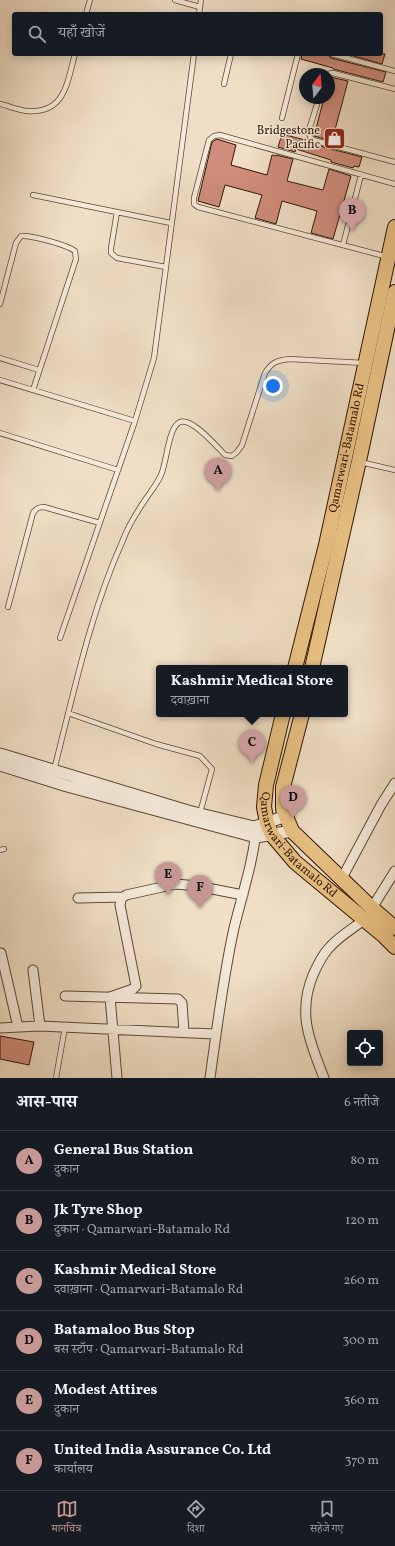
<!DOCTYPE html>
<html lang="hi">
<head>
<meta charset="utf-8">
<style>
  :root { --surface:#171b24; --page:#242831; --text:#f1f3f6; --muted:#9ea1a6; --line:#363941; --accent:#c59692 }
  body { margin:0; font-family:Vollkorn,"Noto Serif Devanagari",serif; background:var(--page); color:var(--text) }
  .controls { position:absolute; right:12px; bottom:12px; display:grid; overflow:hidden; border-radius:4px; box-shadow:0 2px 10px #0003 }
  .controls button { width:36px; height:36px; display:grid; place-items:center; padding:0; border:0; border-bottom:1px solid var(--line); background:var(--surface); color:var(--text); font:20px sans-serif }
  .compass { position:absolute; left:299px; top:68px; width:36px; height:36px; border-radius:50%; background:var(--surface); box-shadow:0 2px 10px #0003; rotate:16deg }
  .you { position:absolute; left:273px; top:386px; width:14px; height:14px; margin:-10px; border:3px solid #fff; border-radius:50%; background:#1a73e8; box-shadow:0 0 0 6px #1a73e833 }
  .badge { display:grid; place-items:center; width:26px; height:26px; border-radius:50%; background:var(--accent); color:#111; font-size:13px; font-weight:700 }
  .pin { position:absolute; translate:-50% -33px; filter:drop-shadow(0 1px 2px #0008) }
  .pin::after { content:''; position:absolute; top:21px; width:14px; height:12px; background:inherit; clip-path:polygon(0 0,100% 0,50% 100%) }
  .popup { position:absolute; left:156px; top:665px; width:192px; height:52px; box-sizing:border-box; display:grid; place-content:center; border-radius:4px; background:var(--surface); filter:drop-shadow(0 1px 3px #0005); font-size:13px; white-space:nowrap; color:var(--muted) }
  .popup b { font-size:15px; color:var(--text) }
  .popup::after { content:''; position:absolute; left:50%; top:100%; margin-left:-8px; border:8px solid transparent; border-top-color:var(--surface) }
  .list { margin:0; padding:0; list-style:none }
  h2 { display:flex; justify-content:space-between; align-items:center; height:52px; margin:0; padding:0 16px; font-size:17px }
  h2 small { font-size:13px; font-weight:400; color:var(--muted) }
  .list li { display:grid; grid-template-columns:26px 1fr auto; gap:12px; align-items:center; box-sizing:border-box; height:60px; padding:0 16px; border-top:1px solid var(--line) }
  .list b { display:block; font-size:15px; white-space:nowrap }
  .list p { margin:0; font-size:13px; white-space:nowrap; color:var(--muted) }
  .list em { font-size:13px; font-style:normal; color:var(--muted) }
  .icon { flex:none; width:22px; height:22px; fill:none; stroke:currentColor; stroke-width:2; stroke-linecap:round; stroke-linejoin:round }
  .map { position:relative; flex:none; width:395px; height:1078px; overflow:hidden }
  .search { position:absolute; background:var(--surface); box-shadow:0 2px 10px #0003; left:12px; right:12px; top:12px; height:44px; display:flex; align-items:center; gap:10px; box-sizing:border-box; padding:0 14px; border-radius:4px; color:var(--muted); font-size:15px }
  .sheet { height:412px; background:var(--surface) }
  nav { display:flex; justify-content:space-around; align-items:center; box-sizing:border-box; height:56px; border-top:1px solid var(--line); background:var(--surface); font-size:11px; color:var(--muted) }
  nav a { display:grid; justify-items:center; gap:2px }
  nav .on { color:var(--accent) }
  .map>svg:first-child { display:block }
</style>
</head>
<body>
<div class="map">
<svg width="395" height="1078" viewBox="0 0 395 1078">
  <rect width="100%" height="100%" fill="#f0dfc6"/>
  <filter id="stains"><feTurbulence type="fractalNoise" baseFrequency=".005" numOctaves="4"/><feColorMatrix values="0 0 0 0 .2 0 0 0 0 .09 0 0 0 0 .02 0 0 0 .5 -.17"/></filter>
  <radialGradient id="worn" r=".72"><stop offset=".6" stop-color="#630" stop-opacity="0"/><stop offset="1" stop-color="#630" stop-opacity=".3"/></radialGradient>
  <path fill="#d08c7c" stroke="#2f1500" d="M302,54H327L331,58L386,72L383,82L333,69V68L301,59Z
    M347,54H385L382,64Z
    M330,77L348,81L332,141L314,136L324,98H329Z
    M282,134L309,141L312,144L362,157L359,167L354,166L353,168L331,162V160L296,149L295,152L278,147Z
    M217,139L236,145L231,165L267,175L272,155L276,156V155L293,159L287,181L323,190L329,169L351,176L333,239L311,233L317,211L282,201L276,224L255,218L262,195L225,185L219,207L198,201L212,142Z
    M0,1036L34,1042L29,1065L0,1059Z"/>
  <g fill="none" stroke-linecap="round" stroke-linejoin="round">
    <defs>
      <path id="service" d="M175,0L200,7
        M86,14L90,0
        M199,14L201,0
        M332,54L395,71
        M327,74L333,73L395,89
        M224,84L231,54
        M319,98L309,130L310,137L313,140L395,162
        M0,104C9,106 18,110 27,111C65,114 67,83 75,54
        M282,118L298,54
        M33,195L171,223
        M117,212L111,248V253L117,258L166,267
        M343,245L361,175
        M388,257L198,207L194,204V198L209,140L214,136L220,135L395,184
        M0,304L16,243L21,236C31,235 67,245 75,251L76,259L33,390
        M0,358L39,370
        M0,380L135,421
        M0,433L118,470
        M360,462L395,470
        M8,607L33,513C36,508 39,507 44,507L100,523
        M60,638L135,421L154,358L194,54
        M68,713L156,744L200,756L212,769L200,813
        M54,770C74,692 90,613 123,540C128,526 137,512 145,500C151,491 157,484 161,475C167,462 168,427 180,422C192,417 217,447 225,455L232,456L237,452L242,445L265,373C272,362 276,361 289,359L364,363
        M0,850L4,849
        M56,1078L65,1027"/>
      <path id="minor" d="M342,878L381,805L395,783
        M78,898L123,897
        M372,908L395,871
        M1,953L18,1027
        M33,970L40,1026
        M65,996L178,999L182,1003L184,1032
        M0,1028L40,1026L215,1034
        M117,1078L110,997L133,989L136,986L120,905C121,900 121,898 126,895L176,884L197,886L243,895
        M210,1078C217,1028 223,978 234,928C239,908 245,887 250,866C252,855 256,842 255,831
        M324,1078C310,1042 297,1014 313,975C317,966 322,956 328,949C338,937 352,929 364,920"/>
      <path id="tertiary" d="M0,754L188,811L254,827L286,816
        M0,765L67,786L256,837L292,831"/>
      <g id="primary">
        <path id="s1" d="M295,668L326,545L395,227"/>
        <path d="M312,668L359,461L395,292"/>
        <path id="s2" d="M283,714L266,785L264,807L267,823L272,835L295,862L383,935L395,947"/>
        <path d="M302,714L283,787V809L292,831L372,908L395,928"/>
      </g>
    </defs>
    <use href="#service" stroke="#5f4832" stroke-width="6"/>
    <use href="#minor" stroke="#5f4832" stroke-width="11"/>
    <use href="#tertiary" stroke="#5f4832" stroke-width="13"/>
    <use href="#primary" stroke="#2f1500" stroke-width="16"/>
    <use href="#service" stroke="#f5eada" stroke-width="4.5"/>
    <use href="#minor" stroke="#f5eada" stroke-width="9"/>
    <use href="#tertiary" stroke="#f5eada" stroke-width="11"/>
    <use href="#primary" stroke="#e8c083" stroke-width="14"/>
  </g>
  <defs>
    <symbol id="shop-square" viewBox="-11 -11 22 22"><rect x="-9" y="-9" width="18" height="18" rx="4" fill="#8f2418" stroke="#f5eada"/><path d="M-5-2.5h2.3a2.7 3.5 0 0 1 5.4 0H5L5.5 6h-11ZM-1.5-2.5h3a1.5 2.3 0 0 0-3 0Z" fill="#fff"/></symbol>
  </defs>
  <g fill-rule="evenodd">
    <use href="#shop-square" x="322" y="126" width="25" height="25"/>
  </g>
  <g text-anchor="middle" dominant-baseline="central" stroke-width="3" stroke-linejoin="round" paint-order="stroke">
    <g font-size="12" fill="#2f1500" stroke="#f5eada" text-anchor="end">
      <text x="320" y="131">Bridgestone<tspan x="320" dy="14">Pacific</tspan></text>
    </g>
    <g font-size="12" fill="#2f1500" stroke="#f5eada">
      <text stroke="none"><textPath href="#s1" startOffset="226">Qamarwari-Batamalo Rd</textPath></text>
      <text stroke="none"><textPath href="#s2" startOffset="146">Qamarwari-Batamalo Rd</textPath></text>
    </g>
  </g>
  <rect width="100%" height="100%" filter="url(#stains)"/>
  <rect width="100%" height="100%" fill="url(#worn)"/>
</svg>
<div class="controls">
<button><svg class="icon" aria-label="locate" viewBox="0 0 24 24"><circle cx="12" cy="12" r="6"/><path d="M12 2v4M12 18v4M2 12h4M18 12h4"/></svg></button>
</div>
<svg class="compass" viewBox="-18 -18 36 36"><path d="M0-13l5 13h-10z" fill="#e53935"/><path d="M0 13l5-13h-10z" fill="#9ea1a6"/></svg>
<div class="you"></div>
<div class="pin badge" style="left:218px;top:491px">A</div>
<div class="pin badge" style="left:352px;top:231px">B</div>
<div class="pin badge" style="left:252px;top:763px">C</div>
<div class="popup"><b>Kashmir Medical Store</b>दवाख़ाना</div>
<div class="pin badge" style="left:293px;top:818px">D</div>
<div class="pin badge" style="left:168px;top:895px">E</div>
<div class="pin badge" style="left:200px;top:908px">F</div>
<div class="search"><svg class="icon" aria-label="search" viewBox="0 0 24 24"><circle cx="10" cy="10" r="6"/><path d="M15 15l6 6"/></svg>यहाँ खोजें</div>
</div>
<section class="sheet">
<h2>आस-पास<small>6 नतीजे</small></h2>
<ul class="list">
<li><span class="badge">A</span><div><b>General Bus Station</b><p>दुकान</p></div><em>80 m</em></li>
<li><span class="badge">B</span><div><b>Jk Tyre Shop</b><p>दुकान · Qamarwari-Batamalo Rd</p></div><em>120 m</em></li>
<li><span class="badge">C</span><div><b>Kashmir Medical Store</b><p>दवाख़ाना · Qamarwari-Batamalo Rd</p></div><em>260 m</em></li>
<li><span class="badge">D</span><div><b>Batamaloo Bus Stop</b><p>बस स्टॉप · Qamarwari-Batamalo Rd</p></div><em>300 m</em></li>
<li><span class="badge">E</span><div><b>Modest Attires</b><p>दुकान</p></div><em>360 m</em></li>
<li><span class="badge">F</span><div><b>United India Assurance Co. Ltd</b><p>कार्यालय</p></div><em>370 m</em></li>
</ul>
</section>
<nav>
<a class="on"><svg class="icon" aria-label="map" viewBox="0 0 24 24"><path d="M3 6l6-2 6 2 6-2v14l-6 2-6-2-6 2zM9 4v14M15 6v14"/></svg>मानचित्र</a>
<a><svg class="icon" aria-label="directions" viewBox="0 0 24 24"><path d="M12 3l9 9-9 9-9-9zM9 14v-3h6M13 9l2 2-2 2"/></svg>दिशा</a>
<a><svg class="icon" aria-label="saved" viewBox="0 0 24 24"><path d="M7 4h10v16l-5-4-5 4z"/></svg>सहेजे गए</a>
</nav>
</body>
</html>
